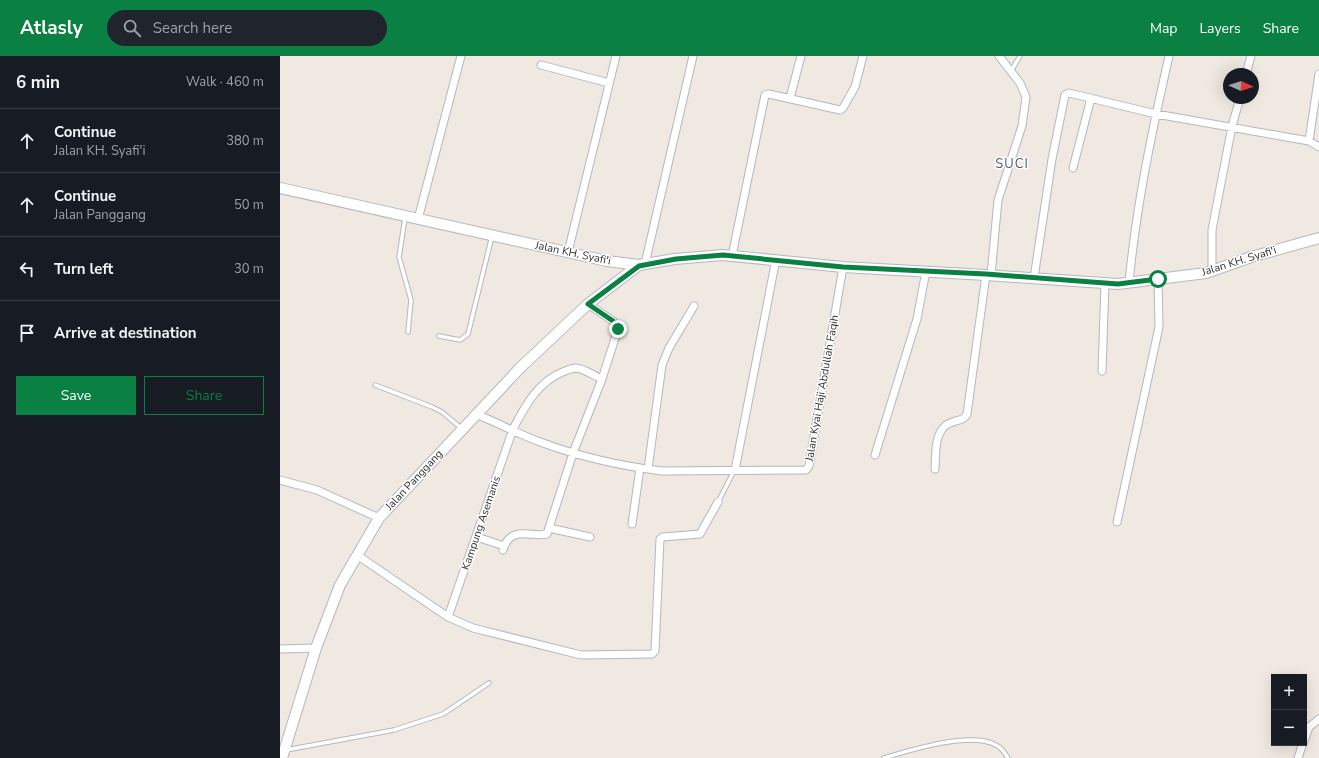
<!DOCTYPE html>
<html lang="en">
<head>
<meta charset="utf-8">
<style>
  :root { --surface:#171b24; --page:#20242c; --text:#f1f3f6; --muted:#9ea1a6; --line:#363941; --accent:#0b8043 }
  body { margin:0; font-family:"Nunito Sans",sans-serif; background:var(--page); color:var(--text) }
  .controls { position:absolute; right:12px; bottom:12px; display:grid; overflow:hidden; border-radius:0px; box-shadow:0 4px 16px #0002 }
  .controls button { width:36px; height:36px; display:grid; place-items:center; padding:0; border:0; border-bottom:1px solid var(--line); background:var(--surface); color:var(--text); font:20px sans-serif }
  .compass { position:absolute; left:943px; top:12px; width:36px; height:36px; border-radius:50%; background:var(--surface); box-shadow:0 4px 16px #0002; rotate:93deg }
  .stop { position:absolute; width:12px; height:12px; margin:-9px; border:3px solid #0b8043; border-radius:50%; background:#fff }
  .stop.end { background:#0b8043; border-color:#fff; box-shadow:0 1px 4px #0008 }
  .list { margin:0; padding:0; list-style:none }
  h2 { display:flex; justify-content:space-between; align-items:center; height:52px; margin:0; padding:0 16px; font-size:17px }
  h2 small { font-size:13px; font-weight:400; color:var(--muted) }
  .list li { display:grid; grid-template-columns:26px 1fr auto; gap:12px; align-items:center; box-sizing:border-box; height:64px; padding:0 16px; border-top:1px solid var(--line) }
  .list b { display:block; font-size:15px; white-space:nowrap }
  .list p { margin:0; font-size:13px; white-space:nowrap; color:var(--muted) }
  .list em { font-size:13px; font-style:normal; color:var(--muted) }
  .actions { display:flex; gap:8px; padding:12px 16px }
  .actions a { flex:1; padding:9px 0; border:1px solid var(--accent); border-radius:0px; text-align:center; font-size:14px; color:var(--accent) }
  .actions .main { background:var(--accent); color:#fff }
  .icon { flex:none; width:22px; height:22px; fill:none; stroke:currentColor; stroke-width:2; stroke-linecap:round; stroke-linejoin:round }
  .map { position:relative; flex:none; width:1039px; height:702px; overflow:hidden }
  header { display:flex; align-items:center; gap:24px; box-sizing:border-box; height:56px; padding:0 20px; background:var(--accent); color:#fff }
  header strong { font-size:19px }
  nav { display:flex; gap:22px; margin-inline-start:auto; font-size:14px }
  .search { width:280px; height:36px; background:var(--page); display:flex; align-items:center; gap:10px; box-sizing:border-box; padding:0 14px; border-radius:22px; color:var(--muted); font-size:15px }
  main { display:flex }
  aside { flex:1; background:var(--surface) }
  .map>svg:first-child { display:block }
</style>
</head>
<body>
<header>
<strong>Atlasly</strong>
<div class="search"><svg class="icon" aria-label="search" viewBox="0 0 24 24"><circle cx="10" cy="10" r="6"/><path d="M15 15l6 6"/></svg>Search here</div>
<nav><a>Map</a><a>Layers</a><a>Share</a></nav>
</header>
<main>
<aside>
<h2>6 min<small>Walk · 460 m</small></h2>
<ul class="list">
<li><svg class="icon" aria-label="ahead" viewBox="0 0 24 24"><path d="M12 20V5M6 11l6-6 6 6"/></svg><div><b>Continue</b><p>Jalan KH. Syafi'i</p></div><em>380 m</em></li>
<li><svg class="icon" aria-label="ahead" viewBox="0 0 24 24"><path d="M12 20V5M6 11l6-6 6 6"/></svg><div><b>Continue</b><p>Jalan Panggang</p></div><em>50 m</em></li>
<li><svg class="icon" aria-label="left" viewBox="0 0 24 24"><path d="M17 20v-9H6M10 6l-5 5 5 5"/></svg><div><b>Turn left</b></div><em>30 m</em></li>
<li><svg class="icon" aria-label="arrive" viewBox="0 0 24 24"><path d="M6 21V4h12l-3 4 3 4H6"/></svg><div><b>Arrive at destination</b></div></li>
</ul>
<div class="actions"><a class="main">Save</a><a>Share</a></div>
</aside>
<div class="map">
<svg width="1039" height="702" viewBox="0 0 1039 702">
  <rect width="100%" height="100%" fill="#efe9e1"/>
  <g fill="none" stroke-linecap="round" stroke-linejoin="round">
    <defs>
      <path id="service" d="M731,15L740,0
        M125,162L119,201L131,244L128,276
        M159,280L180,284L188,278L212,180
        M95,329L152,351L162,356L181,372
        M438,446L454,415
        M6,694L114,674L163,658L209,627
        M604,702C630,694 691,675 716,689C722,692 725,697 728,702"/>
      <path id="minor" d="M261,9L329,27
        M966,18L971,0
        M510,42L521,0
        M1029,85L1039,18
        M793,112L811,42
        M138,163L181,0
        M288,196L336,0
        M452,200L485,39L489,38L560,54L563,52L575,31L583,0
        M365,208L413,0
        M932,216V174L952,70L960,42
        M711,219L718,144L742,70L746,41L740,27L719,0
        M754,222L772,103L785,39L789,37L876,58L1029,85L1039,91
        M849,227C856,151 872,75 889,0
        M822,315L825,227
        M196,358C218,367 240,379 263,387C301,401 341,410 382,415L526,414L529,410L563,211
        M595,399L637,263L646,215
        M368,413L382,309L389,292L414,250
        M655,413C656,399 654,380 665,370C671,364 684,366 687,358L706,219
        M455,414L496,203
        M0,424L37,434L99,462
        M837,466L879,271L878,223
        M352,468L360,412
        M269,472L310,481
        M197,481L224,490
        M223,494C231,468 251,482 267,478L293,397L322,323L338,273L333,265L308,248
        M77,499L168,561L193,572L301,599L372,598L375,595L380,483L383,481L420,478L438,446
        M168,561L233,373C245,350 258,325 285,315C288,314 292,312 296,312C305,313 314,320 322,323
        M0,593L36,592
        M1024,685L1029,671L1039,663
        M1018,702L1023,687"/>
      <path id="secondary" d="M0,132L327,205L359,209L395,203L443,199L563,211L706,219L838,228L926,217L971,201L1039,182
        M2,702L36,592L60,529L99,462L241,311L308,248L359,209"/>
    </defs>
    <use href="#service" stroke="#b4b7c1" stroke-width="5.5"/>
    <use href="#minor" stroke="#b4b7c1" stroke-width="9"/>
    <use href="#secondary" stroke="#b4b7c1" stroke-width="12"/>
    <use href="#service" stroke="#fff" stroke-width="3.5"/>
    <use href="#minor" stroke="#fff" stroke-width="7"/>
    <use href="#secondary" stroke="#fff" stroke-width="10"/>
  </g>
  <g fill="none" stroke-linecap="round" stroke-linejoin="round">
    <path stroke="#0b8043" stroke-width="5" d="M338,273L333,265L308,248L359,210L396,203L443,199L563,211L706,218L838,228L878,223"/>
  </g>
  <g text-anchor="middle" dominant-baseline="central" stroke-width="3" stroke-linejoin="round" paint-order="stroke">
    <g font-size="11" fill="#2e2e2e" stroke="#fff">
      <text transform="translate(293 197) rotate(12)">Jalan KH. Syafi'i</text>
      <text transform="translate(959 205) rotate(-17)">Jalan KH. Syafi'i</text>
      <text transform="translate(542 332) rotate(-80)">Jalan Kyai Haji Abdullah Faqih</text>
      <text transform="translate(134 424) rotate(-47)">Jalan Panggang</text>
      <text transform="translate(201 467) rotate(-71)">Kampung Asemanis</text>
    </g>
    <g font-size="13" letter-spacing="1" fill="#4d5680" stroke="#fff">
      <text x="732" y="108">SUCI</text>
    </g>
  </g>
</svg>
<div class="controls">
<button>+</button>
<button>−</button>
</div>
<svg class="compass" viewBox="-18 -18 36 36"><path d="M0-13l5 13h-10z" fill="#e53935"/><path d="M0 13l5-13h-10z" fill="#9ea1a6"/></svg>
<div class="stop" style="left:878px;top:223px"></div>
<div class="stop end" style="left:338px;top:273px"></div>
</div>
</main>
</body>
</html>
